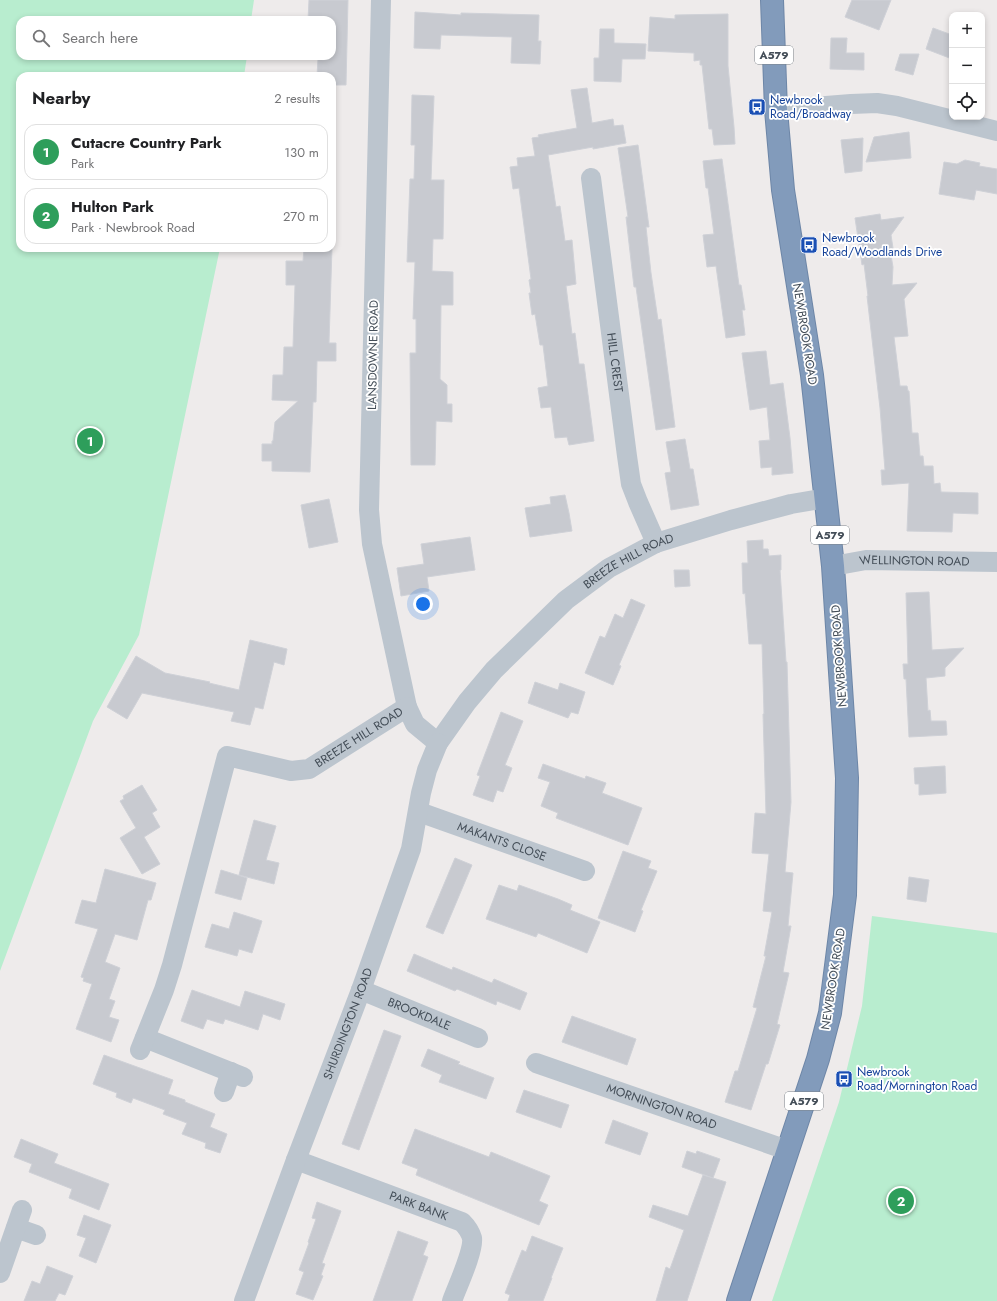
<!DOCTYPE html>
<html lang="en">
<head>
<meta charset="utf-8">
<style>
  :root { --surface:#fff; --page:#f2f2f2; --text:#202124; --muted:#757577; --line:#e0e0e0; --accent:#2563eb }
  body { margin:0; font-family:Jost,sans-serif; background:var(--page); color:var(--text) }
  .controls { position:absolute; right:12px; top:12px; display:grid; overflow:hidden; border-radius:8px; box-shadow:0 2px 6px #0003 }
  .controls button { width:36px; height:36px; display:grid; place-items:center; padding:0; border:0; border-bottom:1px solid var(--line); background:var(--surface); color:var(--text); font:20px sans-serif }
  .you { position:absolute; left:423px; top:604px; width:14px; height:14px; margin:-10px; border:3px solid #fff; border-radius:50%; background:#1a73e8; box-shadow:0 0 0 6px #1a73e833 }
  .badge { display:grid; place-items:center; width:26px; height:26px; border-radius:50%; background:var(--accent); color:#fff; font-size:13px; font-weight:700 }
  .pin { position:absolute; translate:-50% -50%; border:2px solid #fff; box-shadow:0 1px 4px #0006 }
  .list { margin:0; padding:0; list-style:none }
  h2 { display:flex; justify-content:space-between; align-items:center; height:52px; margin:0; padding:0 16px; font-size:17px }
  h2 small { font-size:13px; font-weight:400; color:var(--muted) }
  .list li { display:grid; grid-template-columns:26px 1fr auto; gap:12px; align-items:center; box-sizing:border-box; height:56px; margin:0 8px 8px; padding:0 8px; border:1px solid var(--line); border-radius:12px }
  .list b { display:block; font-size:15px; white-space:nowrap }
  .list p { margin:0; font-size:13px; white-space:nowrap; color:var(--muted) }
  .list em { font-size:13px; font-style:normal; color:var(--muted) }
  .icon { flex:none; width:22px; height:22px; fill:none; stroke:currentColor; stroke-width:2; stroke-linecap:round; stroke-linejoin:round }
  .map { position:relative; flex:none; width:997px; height:1301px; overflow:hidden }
  .search { position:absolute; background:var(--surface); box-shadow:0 2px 6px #0003; left:16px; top:16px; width:320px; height:44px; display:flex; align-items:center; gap:10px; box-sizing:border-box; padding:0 14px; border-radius:12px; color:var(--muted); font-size:15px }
  .panel { position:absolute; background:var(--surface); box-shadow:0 2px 6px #0003; left:16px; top:72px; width:320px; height:180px; border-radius:12px }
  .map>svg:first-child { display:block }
</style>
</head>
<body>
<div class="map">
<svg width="997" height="1301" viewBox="0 0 997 1301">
  <rect width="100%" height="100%" fill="#eeebeb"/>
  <path fill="#b8edcf" d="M0,0H254L251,20H20V56H247L244,76H20V248H220L139,635L93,721L0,971Z
    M872,916L997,933V1301H772L839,1102L862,1006Z"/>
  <path fill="#c8cad0" stroke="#cfd1d7" d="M309,0H348L346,85H332V76H317L318,59L324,60L325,56H332V20H308Z
    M852,0H891L879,30L845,17Z
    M415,12L461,15V13L539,15L538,41H541L540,64L511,63L512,37L441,35L440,49L414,48Z
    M728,14V66L734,127L735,144L714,145L712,129H709L702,65H700V60L694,61V53L648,51L650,17L675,19V15Z
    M933,28L952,35V59L926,49Z
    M600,29H614V43L646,44L645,59H622L621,82L594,81V58H599Z
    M831,38H847L846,53H864V70L830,69Z
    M900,54H919L913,75L895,70Z
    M587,88L592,123L613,119L614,126L623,125L626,143L593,149V147L548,155L556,207L560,206L565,241L572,240L576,284L566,286L572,334L575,333L579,364H584L594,441L569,445L567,437L555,438L551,407L541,408L538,388L548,386L543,345H540L535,314L532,315L529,293H531L529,280L531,279L519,188L513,189L510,167L518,166L517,158L535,156L532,138L539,137L538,135L577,128L571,90Z
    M412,95L434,96L431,180H444L443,239H433L432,271L453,272V305H441L440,379L447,385V404H452V422L436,421L435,465H411L410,353H416V319H413L415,262H407L410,179H414L415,145H411Z
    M909,132L911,158L866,162L874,137Z
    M863,138L862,171L845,173L841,140Z
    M638,145L649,227H646L651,273L658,320L661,319L675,427L656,430L636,287H634L626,217H628L618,148Z
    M722,159L739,285H741L745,310H742L745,335L726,338L716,266L707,267L703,235L714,234L708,188H706L703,161Z
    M965,160L980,163L979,166L997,169V194L976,190L974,200L939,194L944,162L957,164Z
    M880,214L881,220L904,217L891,235L893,248L890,249L893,267L892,285L917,283L904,299L908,336L894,337L900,386H907L908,391H909L912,433H918L920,456H923L924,466H933L934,484L940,483L941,492L978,493V514L953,513L952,532L907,531L909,483L882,485L881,470H885L880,408L867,296H868L864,264L862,265L855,218Z
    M304,248H332L329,343H336V361H317L316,402H313L310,472L272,471V461H262V444H272V441H273L275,422L298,401L272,400L273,375H283L284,347H293L295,285H286V261H303Z
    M766,351L770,385L783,383L790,438L793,473L772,475V467L761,468L759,441L770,440L767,407L750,410L742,353Z
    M685,439L690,469H693L699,505L671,510L665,473L671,472L666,442Z
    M565,495L569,513L572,531L530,537L525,508L551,504L550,497Z
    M329,499L338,542L309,548L301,505Z
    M470,537L475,570L427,577L429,591L401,596L397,568L424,564L421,544Z
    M763,540V549H768L769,556L781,555V570H780L786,662H787L791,802L785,872L793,873L788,926H791L783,972L789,973L777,1024L780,1025L768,1064H766L751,1110L725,1102L735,1071H738L757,1008L753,1007L766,956H764L772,912L763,911L769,854L752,853L755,813L766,814L763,714H764L762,644H749L745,593L743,594L742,563H748L747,541Z
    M674,570H689L690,586L675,587Z
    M929,592L932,650L964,648L945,668V676L926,678L928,711L930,710L931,721H946L947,735L909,737L906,679H904L903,664H908L906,593Z
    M631,599L645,605L619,665L621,666L613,685L585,673L600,636L605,638L615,614L623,618Z
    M250,640L287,649L284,665L274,662L263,709L255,707L250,725L231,721L234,712L142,693L127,719L107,707L136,656L165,673L210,682L209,683L239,690Z
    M535,682L558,690L560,683L585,692L578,714L571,712L568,718L528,703Z
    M501,712L523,721L505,765L512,768L503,792L497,790L493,802L473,795L480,776L477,775Z
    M543,764L585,779L586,776L606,783L602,793L642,808L628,845L556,818L558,813L541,806L550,782L538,778Z
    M945,766L946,793L919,795V784H915L914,768Z
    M142,785L157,810L152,813L160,827L144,837L160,864L142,874L120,838L136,828L120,801L124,799L123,796Z
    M254,820L276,826L266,860L279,863L274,884L239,875Z
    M623,851L651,861L648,868L657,871L641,910L643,911L635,932L598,918Z
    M455,858L472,865L443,934L426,927Z
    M105,869L156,883L151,900H148L137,940L115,934L105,962L120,968L109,999L115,1001L109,1017L119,1020L111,1042L76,1029L92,984L83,981L84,978L81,977L98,929L75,923L82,900L96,903Z
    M221,870L247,878L241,900L215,893Z
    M909,877L929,880L926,902L907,899Z
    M499,885L517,891L519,885L558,899L572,905L570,910L600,922L587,953L538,933L536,937L486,919Z
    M234,912L262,921L252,953L239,949L237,956L205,947L212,924L229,929Z
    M414,954L452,970L453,967L492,983L494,979L527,993L520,1010L497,1001L496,1005L457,989L455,991L407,971Z
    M192,990L240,1007L245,991L285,1004L280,1020L263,1014L258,1030L225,1019L223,1024L207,1019L203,1029L181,1021Z
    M572,1016L636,1039L627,1065L562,1042Z
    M384,1030L401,1036L359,1150L342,1144Z
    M428,1049L460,1062L458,1064L494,1078L486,1099L439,1082L442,1075L421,1066Z
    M104,1055L173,1080L168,1094L185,1100V1102L215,1114L210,1127L227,1134L220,1153L205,1148L206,1143L182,1134L187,1123L163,1114L165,1110L133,1098L131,1103L116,1097L117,1093L93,1084Z
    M524,1090L569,1105L561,1128L516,1112Z
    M613,1120L648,1133L640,1155L605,1143Z
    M415,1129L489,1157L491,1152L550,1176L539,1201L548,1205L539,1225L416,1175L418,1169L402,1163Z
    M21,1139L58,1154L54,1163L109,1184L99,1210L69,1198L72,1189L29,1172L32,1164L14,1157Z
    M687,1151L696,1154L697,1151L720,1159L713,1178L682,1167Z
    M703,1175L726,1182L687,1301H656L666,1267L670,1269L684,1230L649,1217L653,1205L688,1216Z
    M317,1202L341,1211L322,1263L325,1264L321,1275L323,1276L313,1300L296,1294L304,1272L299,1270L309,1243L308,1242L316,1219L312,1218Z
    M84,1215L111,1225L96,1263L79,1256L86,1238L77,1235Z
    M398,1231L428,1242L423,1255L428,1257L412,1301H373Z
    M532,1236L563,1248L551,1278H552L543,1301H508L510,1295L505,1293L522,1250L526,1252Z
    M47,1266L73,1276L65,1295L59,1293L55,1301H24L32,1281L40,1284Z"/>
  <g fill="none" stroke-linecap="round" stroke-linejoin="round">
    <defs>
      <path id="highway" d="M738,1301L818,1059L830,1013L845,895L847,778L833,566L812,375L783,190L776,110L772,0"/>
    </defs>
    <use href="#highway" stroke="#6d86a7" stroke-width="24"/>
    <g stroke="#bcc5ce" stroke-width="20">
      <path d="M381,0L369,510L372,544L407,707"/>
      <path d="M776,110L851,104L877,103L897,106L997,131"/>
      <path id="s1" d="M591,178L627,456L631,484L638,502L656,543"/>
      <path id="s2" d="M833,566L866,560L997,562"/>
      <path id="s3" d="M419,812L585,871"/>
      <path id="s4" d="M361,990L478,1038"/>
      <path d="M145,1038L243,1077"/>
      <path id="s5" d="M140,1050L164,990L172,965L227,756L291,771L309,769L407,707L415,724L438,743L467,702L494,670L566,600L609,568L656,543L731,520L791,504L826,498"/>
      <path id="s6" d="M536,1063L787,1150"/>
      <path d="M224,1092L231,1072"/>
      <path id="s7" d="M296,1160L462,1222C467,1227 470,1231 472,1238C474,1251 457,1287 452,1301"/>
      <path d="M16,1228L36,1235"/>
      <path d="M0,1273L22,1210"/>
      <path id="s8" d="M244,1301L296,1160L361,990L411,849L421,793L427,770L438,743"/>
    </g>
    <use href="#highway" stroke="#829bbb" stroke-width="22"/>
  </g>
  <defs>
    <symbol id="bus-square" viewBox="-11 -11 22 22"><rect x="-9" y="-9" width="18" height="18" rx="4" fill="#1a4fb4" stroke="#fff"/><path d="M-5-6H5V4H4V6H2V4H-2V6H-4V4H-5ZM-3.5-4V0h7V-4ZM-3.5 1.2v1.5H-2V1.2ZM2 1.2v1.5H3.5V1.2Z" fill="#fff"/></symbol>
  </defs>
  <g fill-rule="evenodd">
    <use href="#bus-square" x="747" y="97" width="20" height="20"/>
    <use href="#bus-square" x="799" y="235" width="20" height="20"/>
    <use href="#bus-square" x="834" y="1069" width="20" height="20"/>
  </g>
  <g text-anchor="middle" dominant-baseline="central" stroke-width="3.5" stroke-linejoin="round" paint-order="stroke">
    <g fill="#fff" stroke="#7c838a" stroke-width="1">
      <rect x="755" y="46" width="38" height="18" rx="3"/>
      <rect x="811" y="526" width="38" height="18" rx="3"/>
      <rect x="785" y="1092" width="38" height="18" rx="3"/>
    </g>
    <g font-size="11" font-weight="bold" fill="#444e58">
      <text x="774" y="55">A579</text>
      <text x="830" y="535">A579</text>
      <text x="804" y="1101">A579</text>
    </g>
    <g font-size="12" fill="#164399" stroke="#fff" text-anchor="start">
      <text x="770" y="100">Newbrook<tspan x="770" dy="14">Road/Broadway</tspan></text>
      <text x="822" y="238">Newbrook<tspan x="822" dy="14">Road/Woodlands Drive</tspan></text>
      <text x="857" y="1072">Newbrook<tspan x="857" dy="14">Road/Mornington Road</tspan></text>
    </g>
    <g font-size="12" fill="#444e58" stroke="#fff">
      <text transform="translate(805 334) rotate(81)">NEWBROOK ROAD</text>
      <text transform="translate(373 355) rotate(-89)">LANSDOWNE ROAD</text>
      <text stroke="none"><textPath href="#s1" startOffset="186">HILL CREST</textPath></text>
      <text stroke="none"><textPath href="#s2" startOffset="82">WELLINGTON ROAD</textPath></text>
      <text stroke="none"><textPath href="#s5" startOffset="822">BREEZE HILL ROAD</textPath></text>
      <text transform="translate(839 656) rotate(-94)">NEWBROOK ROAD</text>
      <text stroke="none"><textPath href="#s5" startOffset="450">BREEZE HILL ROAD</textPath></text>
      <text stroke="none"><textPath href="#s3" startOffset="88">MAKANTS CLOSE</textPath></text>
      <text transform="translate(833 979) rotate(-81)">NEWBROOK ROAD</text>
      <text stroke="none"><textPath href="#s4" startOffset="63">BROOKDALE</textPath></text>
      <text stroke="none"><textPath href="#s8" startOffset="296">SHURDINGTON ROAD</textPath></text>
      <text stroke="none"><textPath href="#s6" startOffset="133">MORNINGTON ROAD</textPath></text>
      <text stroke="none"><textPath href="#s7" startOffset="131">PARK BANK</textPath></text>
    </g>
  </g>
</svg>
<div class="controls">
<button>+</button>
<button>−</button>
<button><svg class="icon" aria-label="locate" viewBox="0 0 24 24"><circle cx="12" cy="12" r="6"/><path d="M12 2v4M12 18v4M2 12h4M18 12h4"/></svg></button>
</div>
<div class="you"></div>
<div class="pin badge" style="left:90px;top:441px;background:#2e9e5b">1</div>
<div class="pin badge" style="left:901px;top:1201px;background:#2e9e5b">2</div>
<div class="search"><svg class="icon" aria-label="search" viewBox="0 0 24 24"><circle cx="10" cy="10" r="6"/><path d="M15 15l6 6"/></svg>Search here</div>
<section class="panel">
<h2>Nearby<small>2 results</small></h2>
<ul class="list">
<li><span class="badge" style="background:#2e9e5b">1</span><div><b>Cutacre Country Park</b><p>Park</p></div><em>130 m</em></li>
<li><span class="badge" style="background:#2e9e5b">2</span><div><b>Hulton Park</b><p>Park · Newbrook Road</p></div><em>270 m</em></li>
</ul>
</section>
</div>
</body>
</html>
